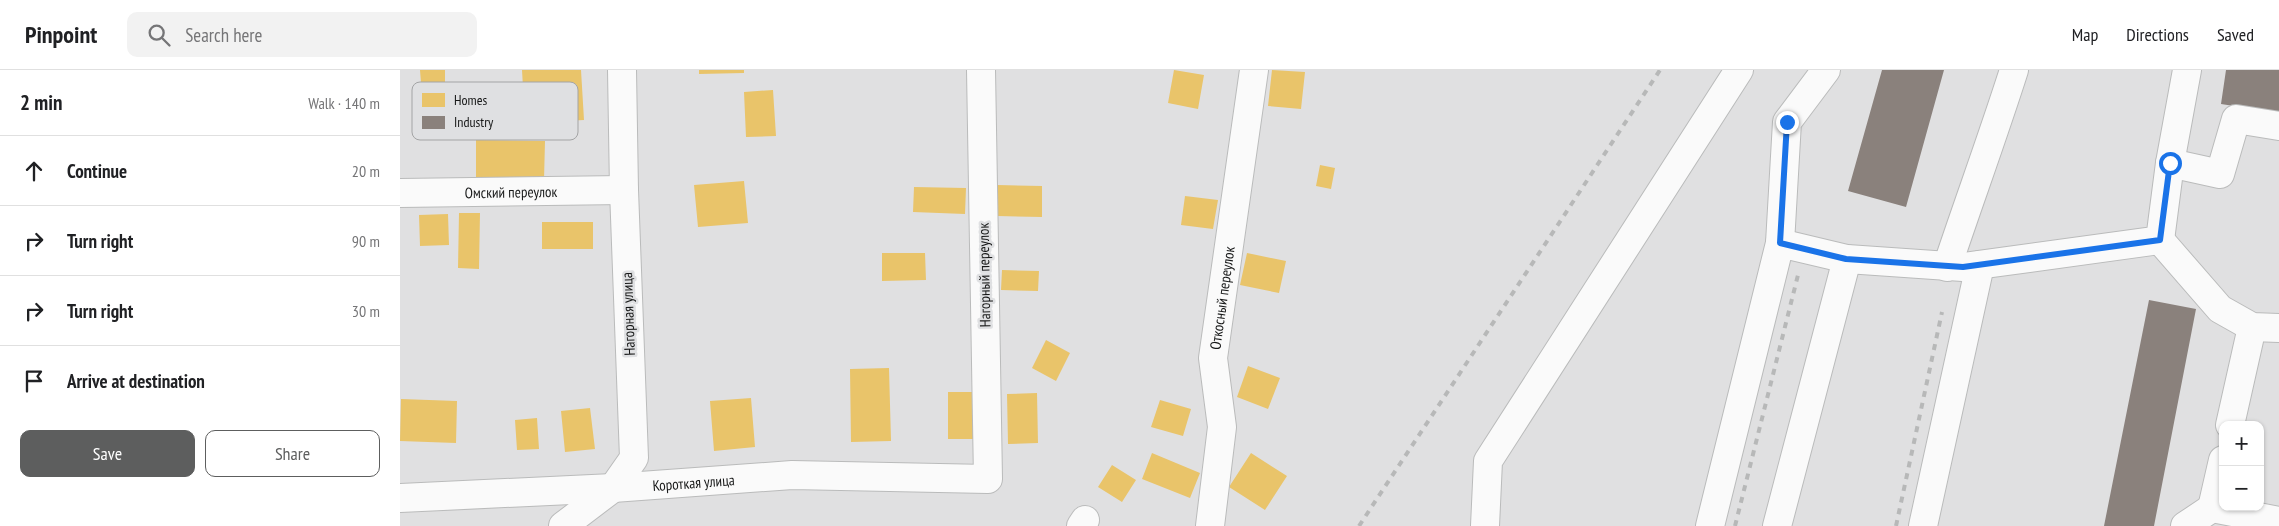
<!DOCTYPE html>
<html lang="en">
<head>
<meta charset="utf-8">
<style>
  :root { --surface:#fff; --page:#f2f2f2; --text:#202124; --muted:#757577; --line:#e0e0e0; --accent:#5d5e5e }
  body { margin:0; font-family:"PT Sans Narrow",sans-serif; background:var(--page); color:var(--text) }
  .controls { position:absolute; right:15px; bottom:15px; display:grid; overflow:hidden; border-radius:10px; box-shadow:0 1px 4px #0004 }
  .controls button { width:45px; height:45px; display:grid; place-items:center; padding:0; border:0; border-bottom:1px solid var(--line); background:var(--surface); color:var(--text); font:25px sans-serif }
  .stop { position:absolute; width:15px; height:15px; margin:-11px; border:4px solid #1a73e8; border-radius:50%; background:#fff }
  .stop.end { background:#1a73e8; border-color:#fff; box-shadow:0 1px 5px #0008 }
  .list { margin:0; padding:0; list-style:none }
  h2 { display:flex; justify-content:space-between; align-items:center; height:65px; margin:0; padding:0 20px; font-size:21px }
  h2 small { font-size:16px; font-weight:400; color:var(--muted) }
  .list li { display:grid; grid-template-columns:32px 1fr auto; gap:15px; align-items:center; box-sizing:border-box; height:70px; padding:0 20px; border-top:1px solid var(--line) }
  .list b { display:block; font-size:19px; white-space:nowrap }
  .list em { font-size:16px; font-style:normal; color:var(--muted) }
  .actions { display:flex; gap:10px; padding:15px 20px }
  .actions a { flex:1; padding:11px 0; border:1px solid var(--accent); border-radius:10px; text-align:center; font-size:18px; color:var(--accent) }
  .actions .main { background:var(--accent); color:#fff }
  .icon { flex:none; width:28px; height:28px; fill:none; stroke:currentColor; stroke-width:2; stroke-linecap:round; stroke-linejoin:round }
  .map { position:relative; flex:none; width:1879px; height:456px; overflow:hidden }
  header { display:flex; align-items:center; gap:30px; box-sizing:border-box; height:70px; padding:0 25px; background:var(--surface); border-bottom:1px solid var(--line) }
  header strong { font-size:24px }
  nav { display:flex; gap:28px; margin-inline-start:auto; font-size:18px }
  .search { width:350px; height:45px; background:var(--page); display:flex; align-items:center; gap:12px; box-sizing:border-box; padding:0 18px; border-radius:10px; color:var(--muted); font-size:19px }
  main { display:flex }
  aside { flex:1; background:var(--surface) }
  .map>svg:first-child { display:block }
</style>
</head>
<body>
<header>
<strong>Pinpoint</strong>
<div class="search"><svg class="icon" aria-label="search" viewBox="0 0 24 24"><circle cx="10" cy="10" r="6"/><path d="M15 15l6 6"/></svg>Search here</div>
<nav><a>Map</a><a>Directions</a><a>Saved</a></nav>
</header>
<main>
<aside>
<h2>2 min<small>Walk · 140 m</small></h2>
<ul class="list">
<li><svg class="icon" aria-label="ahead" viewBox="0 0 24 24"><path d="M12 20V5M6 11l6-6 6 6"/></svg><div><b>Continue</b></div><em>20 m</em></li>
<li><svg class="icon" aria-label="right" viewBox="0 0 24 24"><path d="M7 20v-9h11M14 6l5 5-5 5"/></svg><div><b>Turn right</b></div><em>90 m</em></li>
<li><svg class="icon" aria-label="right" viewBox="0 0 24 24"><path d="M7 20v-9h11M14 6l5 5-5 5"/></svg><div><b>Turn right</b></div><em>30 m</em></li>
<li><svg class="icon" aria-label="arrive" viewBox="0 0 24 24"><path d="M6 21V4h12l-3 4 3 4H6"/></svg><div><b>Arrive at destination</b></div></li>
</ul>
<div class="actions"><a class="main">Save</a><a>Share</a></div>
</aside>
<div class="map">
<svg width="1879" height="456" viewBox="0 0 1879 456">
  <rect width="100%" height="100%" fill="#e0e0e1"/>
  <path fill="#e9c46a" d="M20,0H45V12L21,13Z
    M122,0H181L184,50L125,53Z
    M299,0H344V3L299,4Z
    M774,0L804,5L798,39L768,33Z
    M872,0L905,2L901,39L868,36Z
    M373,20L376,66L346,67L344,22Z
    M76,70L145,71L144,110L76,109Z
    M920,95L935,98L931,119L916,116Z
    M344,111L348,153L298,157L294,115Z
    M597,115L642,116V147L597,146Z
    M514,117L566,118L565,144L513,142Z
    M785,126L818,130L813,159L781,155Z
    M59,143H80L79,199L58,198Z
    M48,144L49,175L20,176L19,145Z
    M142,152H193V179H142Z
    M482,183H525L526,210L482,211Z
    M847,183L886,191L879,223L840,215Z
    M602,200L639,201L638,221L601,220Z
    M646,270L670,283L656,311L632,298Z
    M848,296L880,308L868,339L837,327Z
    M489,298L491,371L451,372L450,299Z
    M548,322H574V369H548Z
    M637,323L638,373L608,374L607,324Z
    M351,328L355,377L314,381L310,331Z
    M1,329L57,331L56,373L0,371Z
    M760,330L791,339L783,366L751,357Z
    M190,338L195,379L165,382L161,341Z
    M137,348L139,379L117,380L115,350Z
    M752,383L800,403L790,428L742,409Z
    M851,383L887,406L865,440L829,417Z
    M712,395L736,410L722,432L698,417Z"/>
  <path fill="#8a817c" d="M1482,0H1544L1506,137L1448,121Z
    M1826,0H1879V43L1821,34Z
    M1749,230L1796,239L1754,456H1704Z"/>
  <g fill="none" stroke-linecap="round" stroke-linejoin="round">
    <defs>
      <g id="minor">
        <path d="M1770,93L1820,104L1836,49L1879,56"/>
        <path id="s1" d="M0,123L224,120"/>
        <path d="M1760,170L1820,239L1852,257L1879,258"/>
        <path d="M1380,173L1387,52L1426,0"/>
        <path d="M1547,197C1569,131 1593,66 1614,0"/>
        <path d="M1830,355L1852,257"/>
        <path d="M1823,390L1812,438L1879,451"/>
        <path id="s2" d="M0,428L213,418L392,405L588,409L581,0"/>
        <path d="M163,456L213,418L234,388L224,120L222,0"/>
        <path d="M681,456L685,450"/>
        <path id="s3" d="M810,456L822,357L813,288L854,0"/>
        <path d="M1085,456L1088,391L1339,0"/>
        <path d="M1310,456L1380,173L1447,189L1563,197L1760,170L1770,93L1787,0"/>
        <path d="M1377,456L1447,189"/>
        <path d="M1523,456L1580,195"/>
        <path d="M1785,456L1812,438"/>
      </g>
    </defs>
    <use href="#minor" stroke="#babbbb" stroke-width="30"/>
    <use href="#minor" stroke="#fafafa" stroke-width="28"/>
    <path stroke="#b7b8b8" stroke-width="4" stroke-dasharray="6 6" stroke-linecap="butt" d="M959,456L1260,0
      M1335,456L1399,201
      M1496,456L1542,242"/>
  </g>
  <g fill="none" stroke-linecap="round" stroke-linejoin="round">
    <path stroke="#1a73e8" stroke-width="6" d="M1387,52L1380,173L1446,189L1563,197L1760,170L1770,93"/>
  </g>
  <g text-anchor="middle" dominant-baseline="central" stroke-width="5" stroke-linejoin="round" paint-order="stroke">
    <g font-size="15" fill="#171818" stroke="#dfe0e2">
      <text stroke="none"><textPath href="#s1" startOffset="111">Омский переулок</textPath></text>
      <text transform="translate(584 205) rotate(-91)">Нагорный переулок</text>
      <text stroke="none"><textPath href="#s3" startOffset="230">Откосный переулок</textPath></text>
      <text transform="translate(228 244) rotate(-92)">Нагорная улица</text>
      <text stroke="none"><textPath href="#s2" startOffset="294">Короткая улица</textPath></text>
    </g>
  </g>
  <rect x="12" y="12" width="166" height="58" rx="8" fill="#dfe0e2" stroke="#a3a4a5" stroke-width="1"/>
  <rect x="22" y="23" width="23" height="14" fill="#e9c46a"/>
  <rect x="22" y="46" width="23" height="13" fill="#8a817c"/>
  <g font-size="14" fill="#171818">
    <text x="54" y="35">Homes</text>
    <text x="54" y="57">Industry</text>
  </g>
</svg>
<div class="controls">
<button>+</button>
<button>−</button>
</div>
<div class="stop" style="left:1770px;top:93px"></div>
<div class="stop end" style="left:1387px;top:52px"></div>
</div>
</main>
</body>
</html>
